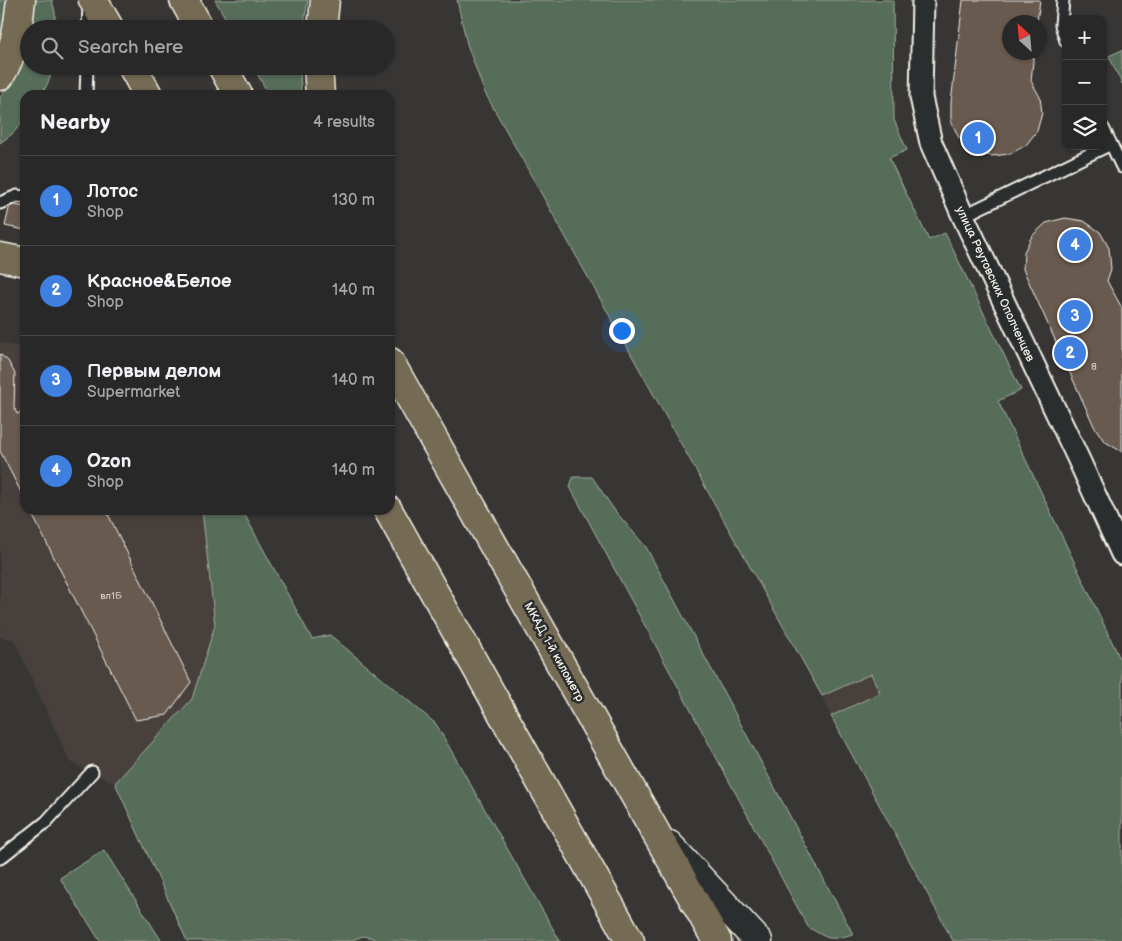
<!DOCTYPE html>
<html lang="en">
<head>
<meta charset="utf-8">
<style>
  :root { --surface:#292828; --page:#313030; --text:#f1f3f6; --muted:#a5a6a8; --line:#454445; --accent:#1a73e8 }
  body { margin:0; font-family:"Balsamiq Sans",sans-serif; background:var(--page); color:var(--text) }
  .controls { position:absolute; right:15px; top:15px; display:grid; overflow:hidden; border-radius:10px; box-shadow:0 1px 4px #0004 }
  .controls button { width:45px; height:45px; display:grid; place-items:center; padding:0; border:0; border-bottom:1px solid var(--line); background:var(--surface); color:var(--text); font:25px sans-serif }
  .compass { position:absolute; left:1002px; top:15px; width:45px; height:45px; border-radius:50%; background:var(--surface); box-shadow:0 1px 4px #0004; rotate:334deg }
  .you { position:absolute; left:621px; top:330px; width:18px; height:18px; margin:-12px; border:4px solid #fff; border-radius:50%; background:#1a73e8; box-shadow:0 0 0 8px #1a73e833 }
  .badge { display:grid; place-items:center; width:32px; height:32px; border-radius:50%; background:var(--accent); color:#fff; font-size:16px; font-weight:700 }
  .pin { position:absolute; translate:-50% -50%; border:2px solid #fff; box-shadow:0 1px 5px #0006 }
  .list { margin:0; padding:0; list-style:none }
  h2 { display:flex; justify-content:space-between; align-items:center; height:65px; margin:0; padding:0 20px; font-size:21px }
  h2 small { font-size:16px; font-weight:400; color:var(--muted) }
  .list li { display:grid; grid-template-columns:32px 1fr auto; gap:15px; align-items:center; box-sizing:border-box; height:90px; padding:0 20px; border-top:1px solid var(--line) }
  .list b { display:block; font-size:19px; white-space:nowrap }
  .list p { margin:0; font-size:16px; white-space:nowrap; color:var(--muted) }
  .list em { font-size:16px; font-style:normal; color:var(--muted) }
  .icon { flex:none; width:28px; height:28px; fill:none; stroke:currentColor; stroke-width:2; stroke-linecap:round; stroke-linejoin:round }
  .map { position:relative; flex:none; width:1122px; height:941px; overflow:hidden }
  .search { position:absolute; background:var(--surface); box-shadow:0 1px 4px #0004; left:20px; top:20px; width:375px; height:55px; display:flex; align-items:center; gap:12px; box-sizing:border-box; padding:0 18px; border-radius:28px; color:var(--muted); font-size:19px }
  .panel { position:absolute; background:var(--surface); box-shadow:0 1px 4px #0004; left:20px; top:90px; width:375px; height:425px; border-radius:15px }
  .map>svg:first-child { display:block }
</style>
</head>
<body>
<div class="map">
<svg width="1122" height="941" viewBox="0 0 1122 941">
  <rect width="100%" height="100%" fill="#373635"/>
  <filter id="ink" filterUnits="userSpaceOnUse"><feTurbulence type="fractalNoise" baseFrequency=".02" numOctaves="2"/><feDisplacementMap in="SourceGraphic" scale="10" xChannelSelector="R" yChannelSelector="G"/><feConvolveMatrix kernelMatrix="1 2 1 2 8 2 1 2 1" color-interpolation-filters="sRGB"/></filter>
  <g filter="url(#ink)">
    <path fill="#46413d" d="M0,342L25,349V510H202L215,625L192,699L115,783L70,762L14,640L0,637Z
      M871,673L880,693L831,716L822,696Z"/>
    <path fill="#566d5a" stroke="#a5afa1" d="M0,0H10L0,53Z
      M32,0H52L55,12V29H29Z
      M215,0H308L303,29H232Z
      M457,0H893L894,120L907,150L889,158L929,240L945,233L1021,390L998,401L1122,663V941H953L831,716L880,693L871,674L822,696L484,91L467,44Z
      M29,29V66H52L50,78L42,95H25V120L12,134L0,143V98L14,74Z
      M1122,50V84L1109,56Z
      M253,66H300L301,95H269Z
      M573,477H592L615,511L646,547L853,934C828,941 830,940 808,927L570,487Z
      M202,510H242L312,639L330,635L436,724L560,941H375L373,938L363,936L350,941H187L115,783L192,699L215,625Z
      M104,850L161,940L158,941H100L60,878Z"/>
    <path fill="#695a4f" stroke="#f4f1e8" d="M963,0H1040L1037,22H1010V52H1034L1031,81L1040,97L1042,113L1037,131L1026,145L1010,154L991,156L973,150L959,138L951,121V103Z
      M10,204L25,207V230L5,226Z
      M1065,218L1084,221L1100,232L1109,248L1111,269L1107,281L1122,308V452L1104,441L1094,426L1023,269L1024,252L1032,236L1046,223Z
      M0,354L8,361L15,374L14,407L17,414L25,410V500L0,451Z
      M30,510H106L191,682L167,715L136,720Z"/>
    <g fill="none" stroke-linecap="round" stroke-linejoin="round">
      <defs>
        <path id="lane" d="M1063,0L1061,25L1066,41
          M88,29L89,4
          M86,95L87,66
          M1111,144L1122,167
          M0,203L17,196L25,197
          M963,216L1111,144L1103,128
          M0,858L46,822L92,772"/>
        <path id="street" d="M923,0L921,97L931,143L963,216L1078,458L1122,554"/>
        <path id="secondary" d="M669,845L758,941"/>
        <path id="primary" d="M0,257L25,262"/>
        <path id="highway" d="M93,0L110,29
          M184,0L200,29
          M322,29L325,0
          M132,66L148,95
          M222,66L238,95
          M318,66L320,95
          M0,76C15,51 18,28 21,0
          M390,362L717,941
          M388,510L630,941"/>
      </defs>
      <use href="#lane" stroke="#f4f1e8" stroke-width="15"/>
      <use href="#street" stroke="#f4f1e8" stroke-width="25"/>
      <use href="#secondary" stroke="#f4f1e8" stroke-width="31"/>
      <use href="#primary" stroke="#f4f1e8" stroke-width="31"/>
      <use href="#highway" stroke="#f4f1e8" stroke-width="31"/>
      <use href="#lane" stroke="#2a2d2e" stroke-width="11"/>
      <use href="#street" stroke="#2a2d2e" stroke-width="21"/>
      <use href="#secondary" stroke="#2a2d2e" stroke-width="28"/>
      <use href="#primary" stroke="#746b52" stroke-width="28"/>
      <use href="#highway" stroke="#746b52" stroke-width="28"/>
    </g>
  </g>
  <g text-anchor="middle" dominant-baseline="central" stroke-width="5" stroke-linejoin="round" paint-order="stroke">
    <g font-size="10" fill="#d1cbc2">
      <text x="1094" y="367">8</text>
      <text x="111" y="596">вл1Б</text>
    </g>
    <g font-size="12" fill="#f4f1e8" stroke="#2a2d2e">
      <text transform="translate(995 284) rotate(65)">улица Реутовских Ополченцев</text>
      <text transform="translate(554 652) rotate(61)">МКАД, 1-й километр</text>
    </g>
  </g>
</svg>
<div class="controls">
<button>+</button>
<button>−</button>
<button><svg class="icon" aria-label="layers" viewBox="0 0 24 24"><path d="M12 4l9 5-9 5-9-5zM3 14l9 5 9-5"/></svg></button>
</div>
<svg class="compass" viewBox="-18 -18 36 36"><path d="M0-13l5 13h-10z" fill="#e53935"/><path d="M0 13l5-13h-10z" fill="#a5a6a8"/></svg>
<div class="you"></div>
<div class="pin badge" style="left:978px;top:138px;background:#3f7fe0">1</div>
<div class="pin badge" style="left:1070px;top:353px;background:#3f7fe0">2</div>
<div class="pin badge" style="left:1075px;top:316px;background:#3f7fe0">3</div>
<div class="pin badge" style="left:1075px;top:245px;background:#3f7fe0">4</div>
<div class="search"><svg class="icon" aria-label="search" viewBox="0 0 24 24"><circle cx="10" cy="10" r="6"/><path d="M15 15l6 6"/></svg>Search here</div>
<section class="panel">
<h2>Nearby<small>4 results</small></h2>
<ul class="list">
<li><span class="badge" style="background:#3f7fe0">1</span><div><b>Лотос</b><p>Shop</p></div><em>130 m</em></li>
<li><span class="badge" style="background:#3f7fe0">2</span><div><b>Красное&amp;Белое</b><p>Shop</p></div><em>140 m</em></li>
<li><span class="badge" style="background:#3f7fe0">3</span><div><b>Первым делом</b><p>Supermarket</p></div><em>140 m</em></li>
<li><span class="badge" style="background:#3f7fe0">4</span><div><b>Ozon</b><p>Shop</p></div><em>140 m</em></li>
</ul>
</section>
</div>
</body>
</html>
